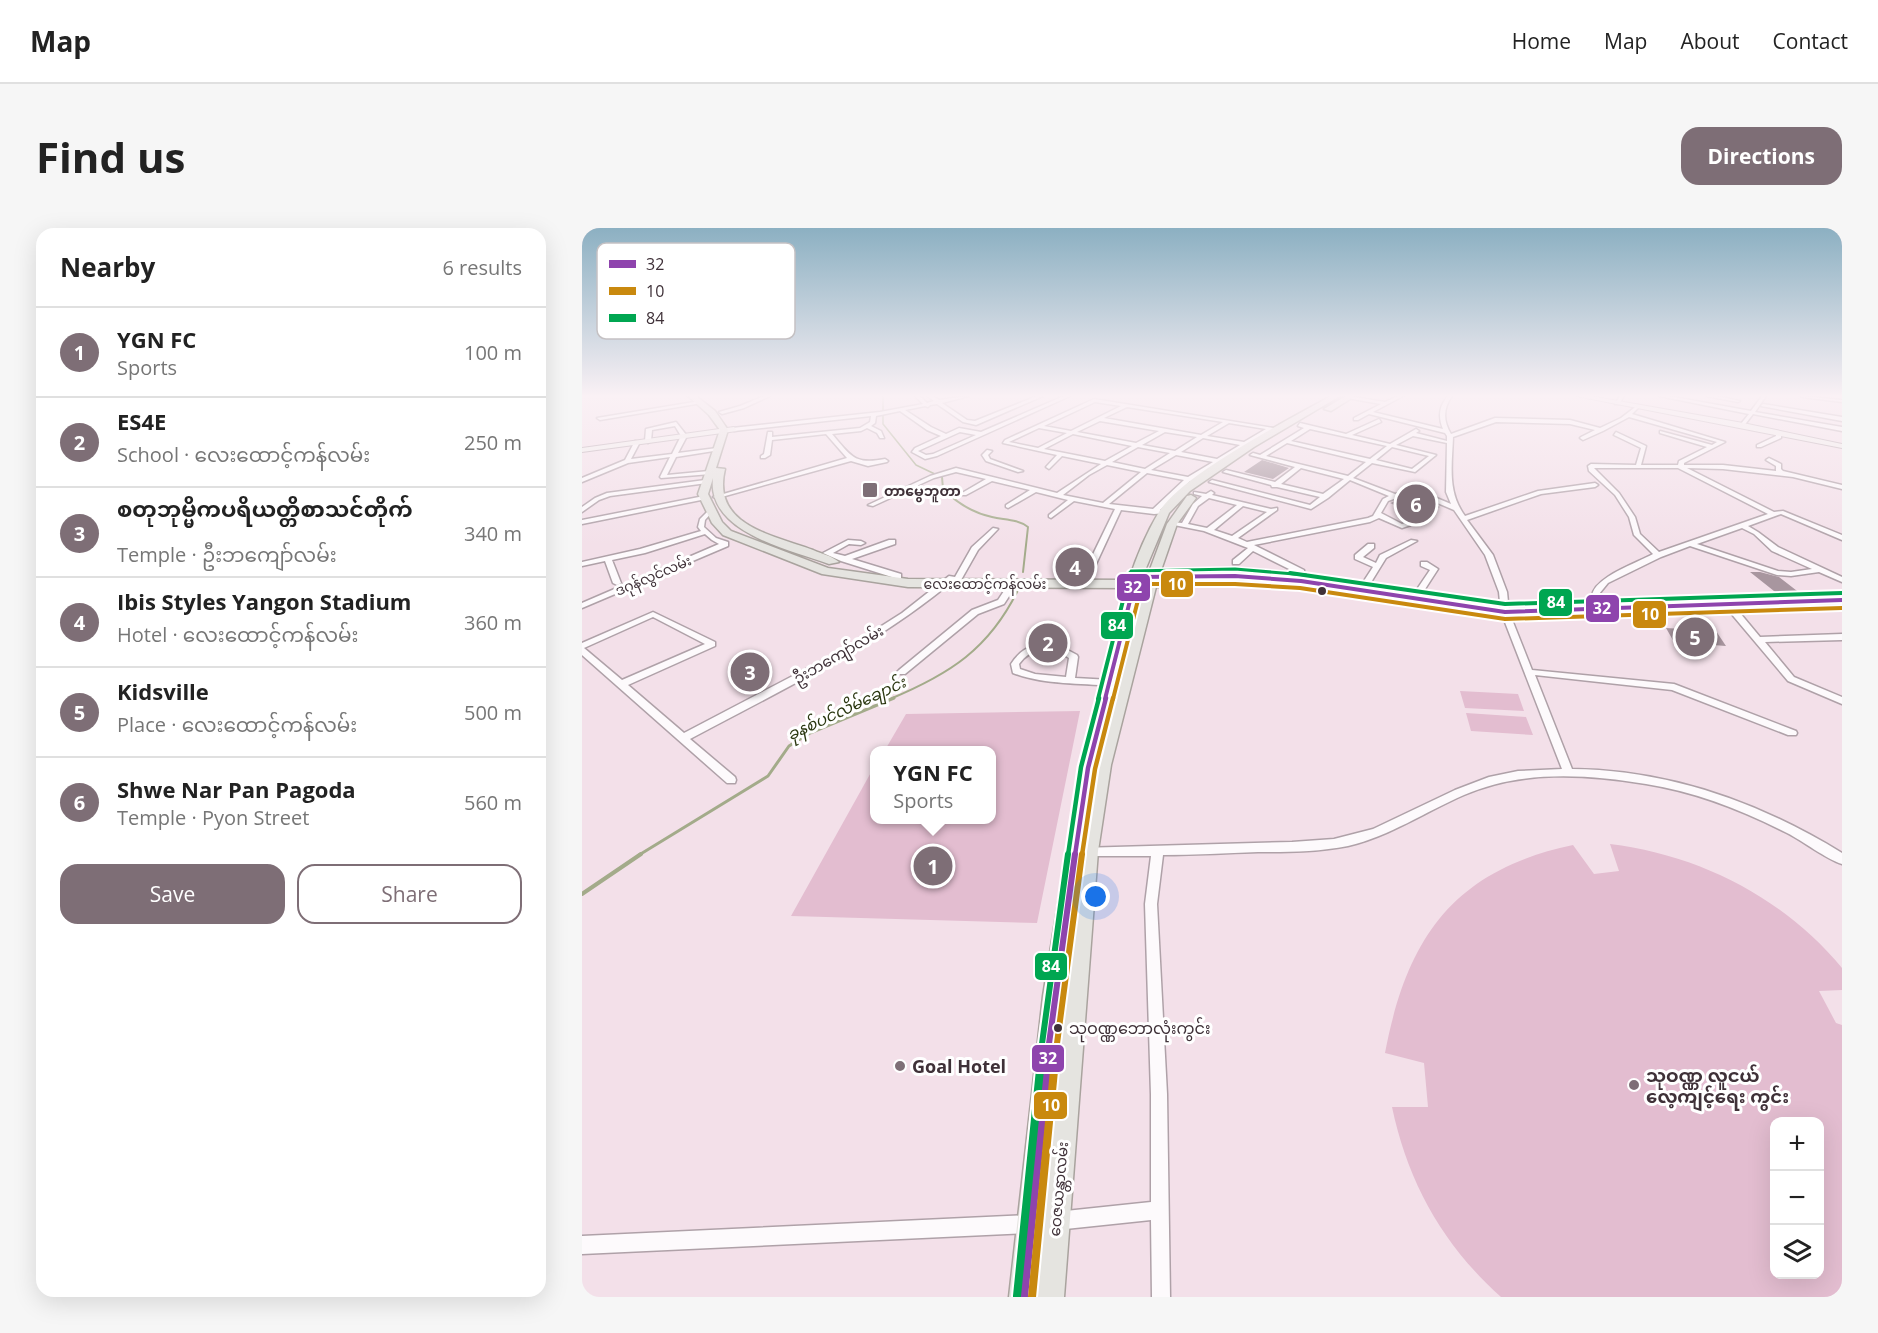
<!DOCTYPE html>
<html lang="en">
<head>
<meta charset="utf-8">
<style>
  :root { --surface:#fff; --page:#f6f6f6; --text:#222; --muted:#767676; --line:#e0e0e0; --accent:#7e6e76 }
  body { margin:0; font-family:"Open Sans","Noto Sans Myanmar",sans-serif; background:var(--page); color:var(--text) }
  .controls { position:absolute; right:18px; bottom:18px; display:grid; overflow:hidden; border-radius:12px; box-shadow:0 6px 24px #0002 }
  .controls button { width:54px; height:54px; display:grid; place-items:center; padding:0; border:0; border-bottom:2px solid var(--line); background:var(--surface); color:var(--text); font:30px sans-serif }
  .you { position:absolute; left:514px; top:669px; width:21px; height:21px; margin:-15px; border:4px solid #fff; border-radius:50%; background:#1a73e8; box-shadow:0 0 0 9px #1a73e833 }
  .badge { display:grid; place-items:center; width:39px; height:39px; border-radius:50%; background:var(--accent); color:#fff; font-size:20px; font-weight:700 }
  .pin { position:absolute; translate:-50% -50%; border:3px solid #fff; box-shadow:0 2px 6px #0006 }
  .popup { position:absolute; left:288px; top:518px; width:126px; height:78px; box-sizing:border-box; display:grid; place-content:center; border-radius:12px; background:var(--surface); filter:drop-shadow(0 2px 4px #0005); font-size:20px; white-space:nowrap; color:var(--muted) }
  .popup b { font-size:22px; color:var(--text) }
  .popup::after { content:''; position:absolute; left:50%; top:100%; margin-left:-12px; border:12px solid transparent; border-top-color:var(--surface) }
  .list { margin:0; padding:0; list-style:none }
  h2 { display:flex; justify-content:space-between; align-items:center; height:78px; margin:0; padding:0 24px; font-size:26px }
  h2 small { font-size:20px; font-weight:400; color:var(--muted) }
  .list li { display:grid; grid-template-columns:39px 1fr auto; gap:18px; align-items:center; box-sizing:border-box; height:90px; padding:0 24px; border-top:2px solid var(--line) }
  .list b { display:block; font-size:22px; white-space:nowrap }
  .list p { margin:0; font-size:20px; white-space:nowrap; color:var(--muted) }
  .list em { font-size:20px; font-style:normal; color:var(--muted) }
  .actions { display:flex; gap:12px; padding:18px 24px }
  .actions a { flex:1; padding:14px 0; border:2px solid var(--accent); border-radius:18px; text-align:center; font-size:21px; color:var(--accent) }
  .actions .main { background:var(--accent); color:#fff }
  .icon { flex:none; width:33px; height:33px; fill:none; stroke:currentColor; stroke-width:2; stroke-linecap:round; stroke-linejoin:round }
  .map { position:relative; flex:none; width:1260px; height:1069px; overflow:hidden; border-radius:18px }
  header { display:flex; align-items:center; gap:36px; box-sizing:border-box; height:84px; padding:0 30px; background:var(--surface); border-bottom:2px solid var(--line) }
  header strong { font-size:28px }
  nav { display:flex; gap:33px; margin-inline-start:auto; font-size:21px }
  .intro { display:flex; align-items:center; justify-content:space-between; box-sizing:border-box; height:144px; padding:0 36px }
  h1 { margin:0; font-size:42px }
  .button { padding:15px 27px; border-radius:18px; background:var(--accent); color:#fff; font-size:21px; font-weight:700 }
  main { display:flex; gap:36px; padding:0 36px }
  aside { flex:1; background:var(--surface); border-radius:18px; box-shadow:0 6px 24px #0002 }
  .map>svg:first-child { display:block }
</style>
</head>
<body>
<header>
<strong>Map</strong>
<nav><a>Home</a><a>Map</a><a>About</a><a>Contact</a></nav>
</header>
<div class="intro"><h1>Find us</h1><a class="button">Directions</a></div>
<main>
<aside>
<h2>Nearby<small>6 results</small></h2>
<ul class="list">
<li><span class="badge">1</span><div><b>YGN FC</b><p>Sports</p></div><em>100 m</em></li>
<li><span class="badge">2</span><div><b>ES4E</b><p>School · လေးထောင့်ကန်လမ်း</p></div><em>250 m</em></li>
<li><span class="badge">3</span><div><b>စတုဘုမ္မိကပရိယတ္တိစာသင်တိုက်</b><p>Temple · ဦးဘကျော်လမ်း</p></div><em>340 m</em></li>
<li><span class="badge">4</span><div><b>Ibis Styles Yangon Stadium</b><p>Hotel · လေးထောင့်ကန်လမ်း</p></div><em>360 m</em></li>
<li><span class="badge">5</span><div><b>Kidsville</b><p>Place · လေးထောင့်ကန်လမ်း</p></div><em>500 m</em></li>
<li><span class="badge">6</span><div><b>Shwe Nar Pan Pagoda</b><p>Temple · Pyon Street</p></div><em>560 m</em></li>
</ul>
<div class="actions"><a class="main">Save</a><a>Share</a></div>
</aside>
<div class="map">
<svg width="1260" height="1069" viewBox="0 0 1260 1069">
  <rect width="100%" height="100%" fill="#f3e0e9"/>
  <path fill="#e3bdd0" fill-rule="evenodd" d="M878,463L936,466L942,483L883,480Z
    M498,483L455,695L209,688L292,539V592H410V522H303L324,486Z
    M884,485L944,489L951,507L889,503Z
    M1028,616C1118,627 1202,670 1260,740V762L1237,763L1254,795L1260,797V1069H919C861,1017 826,955 810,879H846L842,835L803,825C825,709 872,642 991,617L1012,646L1037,643ZM1192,894H1238V1046H1192Z"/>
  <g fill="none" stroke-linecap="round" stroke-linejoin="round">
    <path stroke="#a3ab8a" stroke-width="1.5" d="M301,168V196L334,237L357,248"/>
    <path stroke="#a3ab8a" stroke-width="2" d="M354,246L360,249L361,261C375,275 391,285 410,289C423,292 435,291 446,299L441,344
      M308,471C368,446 407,421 436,362"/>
    <path stroke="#a3ab8a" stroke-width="3" d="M57,627L186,548L207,518L228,505L312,470"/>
    <path stroke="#a3ab8a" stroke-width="4" d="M0,666L59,626"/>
  </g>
  <path fill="#a8969f" d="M680,232L707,240L691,251L662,244Z
    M823,269L838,270L858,279L836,288L808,275Z
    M1168,344H1178L1197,349L1219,366L1197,367Z
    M1084,400L1134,403L1144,418L1092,414Z"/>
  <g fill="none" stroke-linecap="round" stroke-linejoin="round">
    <defs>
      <path id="street" d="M182,168H188L162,180L140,186L137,184L158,178Z
        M333,168H338L345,175L352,173L345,168H350L357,172L387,168L360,175L385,192L393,193L455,168H461L394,197L381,194L355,176L348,177L346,179L343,178L323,182L349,199L364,206L377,200L399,204L482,168H488L355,228L343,231L330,224L333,220L359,208L345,202L318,183L294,188L293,195L289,198L299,203L302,210H298L295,205L285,200L279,203L250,206C269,228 272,237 303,231L306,233L305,234L286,238L269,233L136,270L131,269L265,230L244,206L190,212L188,227L183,230H179V228L182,226L186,204H190V209L278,200L288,194L289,188L152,203L150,200L298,184L341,176ZM378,204L394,207L351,226L344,227L336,223Z
        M766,168L803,174L816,168H821L791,184L861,201C856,189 857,178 866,168H870C861,180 861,193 869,206L913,190L988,192L1018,200L1039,190L1056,177L1058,178L1050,186L1143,214L1102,235V237H1141L1194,243V238L1184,232L1187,230L1199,236V241L1201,243L1260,257V261L1211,249L1141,241L1105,240L1192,284L1201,283L1260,307V312L1199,286L1166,298L1176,304L1196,319L1260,349V354L1237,344L1209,348L1195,347L1108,318L1079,329L1026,355L1017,366L1030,384L1026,386H1023L1010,368C1012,349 1055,335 1071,326L1052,307L1047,289L1033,267L1007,243L1006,238L1009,236L1054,237L1059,220L1032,207L1034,204L1064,218L1059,237H1096L1097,233L1125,219L1078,205V203L1130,217L1135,214L1047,189L1021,203L1001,212L998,210L999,209L1013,202L988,196L914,194L871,209C870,237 865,264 883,288L956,263L1013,255L1016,257L1013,259L959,266L885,292L911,327L925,364L927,384L950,442L1092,456L1214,503L1215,505L1214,507H1206L1090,462L953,447L990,541C1087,542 1179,575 1260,625V636C1244,631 1221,613 1205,605C1160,582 1114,564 1064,556C1004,546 939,542 882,567C843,584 808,608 766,618C736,624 706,624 676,624C644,625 612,627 581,627L575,676L585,866L588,1069H570L569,992L474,1002L468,999L465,993L468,987L474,984L569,974V866L563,676L569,628H502L498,626L496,623L498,620L710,614L752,611L791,601L873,562L907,549L936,543L980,541L919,384L917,364L903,327L872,282L839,268L823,267L806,273L799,285L820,296L842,289L845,291L844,292L820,300L797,290L788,294L672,317L722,342L723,358L719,360L715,358V345L671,323L657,336H651V332L666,320L622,303L587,296L590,294L600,295L611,276L620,268L612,266V264L624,266L629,263L632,265L630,267L689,281L695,280V282L656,310L665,314L786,290L791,288L801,271L807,268L768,252L746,270L729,281L627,254L630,252L728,277L738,269L695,259H690L689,257L641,244L644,242L693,254L713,239L668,227L671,225L678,227L722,200L716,198L718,195L764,206L797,191L799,194L770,207L808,216L834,201L837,203L834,205L865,213V208L863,205L787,186L776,192H772V190L799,176L765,170ZM728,201L805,218L788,231L709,213ZM831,208L865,215L864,264L869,276L840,264H823L813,266L771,250L790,235L833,244L854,227L814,217ZM705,215L784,234L766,248L684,228ZM810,219L847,228L830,241L794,232ZM719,240L762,251L741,266L699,256ZM1012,240H1096L1186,286L1077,324L1058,306L1053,289L1037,265ZM627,270L655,277L625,300L606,296L616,278ZM661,278L685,284L650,308L632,302ZM1160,300L1172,306L1190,323L1230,341L1209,344L1196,343L1115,316Z
        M1038,168H1042L1037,176H1033Z
        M1077,168H1086L1169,183L1180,168H1184L1173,184L1260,199V203L1171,186L1161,199L1158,197L1167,186Z
        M1124,168H1134L1158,173L1156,174Z
        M1218,168L1260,172V174L1220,169Z
        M512,171L698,201L695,203L690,202L668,215L671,216V218H664L641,232L644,233V235H637L612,251L617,252V254L608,253L578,282L584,283V285L572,286L539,282L508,349L504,351L500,349L533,281L492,273L469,290L467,289V287L486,272L454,264L426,280L424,279V277L448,262L410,253L384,267H380V265L404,251L374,244L352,250L291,278L286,277L348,248L374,240L475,265L519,236L480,228L467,241L464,239L475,227L421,215L423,212ZM513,174L539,178L489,203L462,198ZM545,179L641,194L619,207L522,190ZM518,193L577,203L554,215L495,204ZM647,195L684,201L662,214L625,208ZM457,200L485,205L456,220L427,214ZM583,204L615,209L593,223L560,217ZM491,206L550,218L523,233L462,221ZM621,210L658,217L635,231L599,224ZM556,219L588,225L563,241L530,234ZM594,227L631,234L606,249L569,242ZM525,237L559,244L521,275L481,267L507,247ZM565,245L602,252L571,281L527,276Z
        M118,173L120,175L18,192L15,190Z
        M1181,176L1260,189V193L1179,178Z
        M94,194L105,208L96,225L135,220L138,222L94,229L85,247L127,243L130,245L129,246L79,250L78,249L88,229L46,235L0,254V250L43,232L53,213L58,214L49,231L90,226L99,208L93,198L70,202L69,213L66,215L63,213L64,201Z
        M1194,203L1199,204V210L1179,219H1175V217L1194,208Z
        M405,222L410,223L406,227L408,231L441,243L436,244L404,233L400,227Z
        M123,252L126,254L125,255L28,268L17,272L0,284V279L13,270L25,265Z
        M122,268L124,269V271L0,296V292Z
        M128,281L131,283L123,292L122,299L134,310L146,314V318L0,380V375L137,316L130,312L123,306L63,325L30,332L39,355L35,357L31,355L23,333L0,338V334L58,321L119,303L116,299L118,291Z
        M411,300L416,301L396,322L379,352L373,351C294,418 199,462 108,511L153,549L154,552L153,555H145L0,427V415L71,384L133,414V418L46,457L102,505L268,418L320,385L367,348L373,349L390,319ZM71,389L123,416L40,452L2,420Z
        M266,312L279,313L283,315L279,317L267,316L251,325L263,328L307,312H313V316L270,331L319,346V350H313L259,333L241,325Z
        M829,312L835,313L804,330L783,364H777L776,362L791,339L773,331V327L786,316H792V320L781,329L794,335L798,327Z
        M839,334H845L856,341L836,372H833L829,370L848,342L839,338Z
        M428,354H431L435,356L422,376L396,386L323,446H317L315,444L317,442L390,382L416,372Z
        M1142,373H1148L1178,409L1260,406V412L1183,414L1212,449L1260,469V476L1206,453L1142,377Z
        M460,416L480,419L495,427L496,429L493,450L529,452L534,455L529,458C497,455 462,457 431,445L429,436C437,424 445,418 460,416ZM460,421L474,422L487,430L484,449L453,446L438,441L437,436C443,428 450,423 460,421Z
        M449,987L455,990L458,996L455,1002L449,1005L0,1026V1008Z"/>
      <path id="secondary" d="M994,168H1008L1161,195L1260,216V220Z
        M152,199L155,203L0,224V220Z"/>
      <path id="primary" d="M106,168H114L133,183L146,202L134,240L143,241C129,298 191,307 231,322C240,326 250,328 257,334L247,336C207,321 125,305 131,250L126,266L140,294L149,303L246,340L326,351L547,352C554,330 565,304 577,284C599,247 708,191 749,168H758L672,219L608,263L587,285L559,352H564L585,296L605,268L609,267L614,270L595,296L576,351L654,348L719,354L925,384L1260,373V381L925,392L719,362L654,356L574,359L529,537L516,623L482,1069H427L461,768L498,540L545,360L326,359L240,346L141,307L130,295L116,266L138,202L127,187ZM557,359H562L530,476Z
        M764,168H773L749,183L742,181Z"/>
    </defs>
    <use href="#street" stroke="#afa1a8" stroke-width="3"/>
    <use href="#secondary" stroke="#afa1a8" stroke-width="2"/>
    <use href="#primary" stroke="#a9a39e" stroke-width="3"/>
    <use href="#street" fill="#fdfafc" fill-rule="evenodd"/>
    <use href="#secondary" fill="#f1efed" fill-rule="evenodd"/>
    <use href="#primary" fill="#e5e4e0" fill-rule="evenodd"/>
    <defs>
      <path id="bus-1-far3" d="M523,471L554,349L653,348L719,353L923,384L1260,372"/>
      <path id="bus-1-far2" d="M493,627L506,540L524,470"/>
      <path id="bus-1-far1" d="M466,823L493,626"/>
      <path id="bus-1" d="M442,1069L467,822"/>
      <path id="bus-2-far3" d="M531,471L560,356H653L718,360L923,391L1260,380"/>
      <path id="bus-2-far2" d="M500,627L513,541L531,470"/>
      <path id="bus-2-far1" d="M474,823L500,626"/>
      <path id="bus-2" d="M450,1069L474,822"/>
      <path id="bus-3-far4" d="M548,347L549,343L653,341L724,347"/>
      <path id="bus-3-far3" d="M708,345L923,376L1260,365
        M516,471L548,345"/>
      <path id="bus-3-far2" d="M486,627L499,539L517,470"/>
      <path id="bus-3-far1" d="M459,823L486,626"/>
      <path id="bus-3" d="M435,1068L460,822"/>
    </defs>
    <use href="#bus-1-far3" stroke="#fff" stroke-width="8"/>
    <use href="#bus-1-far2" stroke="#fff" stroke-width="9"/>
    <use href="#bus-1-far1" stroke="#fff" stroke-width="10"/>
    <use href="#bus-1" stroke="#fff" stroke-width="12"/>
    <use href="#bus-2-far3" stroke="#fff" stroke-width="8"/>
    <use href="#bus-2-far2" stroke="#fff" stroke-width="9"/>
    <use href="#bus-2-far1" stroke="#fff" stroke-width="10"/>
    <use href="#bus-2" stroke="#fff" stroke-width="12"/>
    <use href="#bus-3-far4" stroke="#fff" stroke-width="6"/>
    <use href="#bus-3-far3" stroke="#fff" stroke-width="8"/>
    <use href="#bus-3-far2" stroke="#fff" stroke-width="9"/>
    <use href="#bus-3-far1" stroke="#fff" stroke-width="10"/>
    <use href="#bus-3" stroke="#fff" stroke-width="12"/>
    <use href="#bus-1-far3" stroke="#8e44ad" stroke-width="4"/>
    <use href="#bus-1-far2" stroke="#8e44ad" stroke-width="4.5"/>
    <use href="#bus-1-far1" stroke="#8e44ad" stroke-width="6"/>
    <use href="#bus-1" stroke="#8e44ad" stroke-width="8"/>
    <use href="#bus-2-far3" stroke="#c9890e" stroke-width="4"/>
    <use href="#bus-2-far2" stroke="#c9890e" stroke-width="4.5"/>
    <use href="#bus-2-far1" stroke="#c9890e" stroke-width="6"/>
    <use href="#bus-2" stroke="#c9890e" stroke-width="8"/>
    <use href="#bus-3-far4" stroke="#00a651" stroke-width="3"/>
    <use href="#bus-3-far3" stroke="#00a651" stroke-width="4"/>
    <use href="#bus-3-far2" stroke="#00a651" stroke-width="4.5"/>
    <use href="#bus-3-far1" stroke="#00a651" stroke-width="6"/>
    <use href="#bus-3" stroke="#00a651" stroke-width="8"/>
  </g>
  <linearGradient id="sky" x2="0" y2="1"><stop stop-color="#8cb0c2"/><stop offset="0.53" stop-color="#faf1f5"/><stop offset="1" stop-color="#faf1f5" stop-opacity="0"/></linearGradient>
  <rect width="1260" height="317" fill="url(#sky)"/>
  <g fill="#7e6e76" stroke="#fff" stroke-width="2">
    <rect x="280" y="254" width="16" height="16" rx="3"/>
    <circle cx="318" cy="838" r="6"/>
    <circle cx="1052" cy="857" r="6"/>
  </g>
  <g fill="#3f3138" stroke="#fff" stroke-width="2">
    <circle cx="740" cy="363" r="5"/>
    <circle cx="476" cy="800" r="5"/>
  </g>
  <g text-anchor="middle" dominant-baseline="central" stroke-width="6" stroke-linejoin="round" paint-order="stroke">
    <g font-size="14" font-weight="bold" fill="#3f3138" stroke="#fff" text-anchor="start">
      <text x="302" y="262">တာမွေဘူတာ</text>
    </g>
    <g font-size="14" fill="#3f3138" stroke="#fff">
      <text transform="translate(71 347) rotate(-23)">ဒဂုန်လွင်လမ်း</text>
      <text x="403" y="355">လေးထောင့်ကန်လမ်း</text>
    </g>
    <g font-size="15" fill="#3f3138" stroke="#fff">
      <text transform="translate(256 426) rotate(-30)">ဦးဘကျော်လမ်း</text>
      <text transform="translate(476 961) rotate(-85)">ဝေဇယန္တာလမ်း</text>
    </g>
    <g font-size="16" font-style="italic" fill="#2a3710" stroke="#fff">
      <text transform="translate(264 480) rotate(-25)">ခုနစ်ပင်လိမ်ချောင်း</text>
    </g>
    <g font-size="16" fill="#3f3138" stroke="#fff" text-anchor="start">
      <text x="487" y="800">သုဝဏ္ဏဘောလုံးကွင်း</text>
    </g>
    <g font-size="18" font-weight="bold" fill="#3f3138" stroke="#fff" text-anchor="start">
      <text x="330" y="838">Goal Hotel</text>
      <text x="1064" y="847">သုဝဏ္ဏ လူငယ်<tspan x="1064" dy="21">လေ့ကျင့်ရေး ကွင်း</tspan></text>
    </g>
  </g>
  <rect x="15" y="15" width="198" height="96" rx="9" fill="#fff" stroke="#c5c1c3" stroke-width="1.5"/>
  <rect x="27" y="32" width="27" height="8" fill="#8e44ad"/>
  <rect x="27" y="59" width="27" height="8" fill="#c9890e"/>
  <rect x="27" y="86" width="27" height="8" fill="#00a651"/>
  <g font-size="16" fill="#3f3138">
    <text x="64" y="42">32</text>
    <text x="64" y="69">10</text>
    <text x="64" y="96">84</text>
  </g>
  <g stroke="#fff" stroke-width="2">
    <rect x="578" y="342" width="34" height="28" rx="6" fill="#c9890e"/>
    <rect x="534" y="345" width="35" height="29" rx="6" fill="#8e44ad"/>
    <rect x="956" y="360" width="35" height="29" rx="6" fill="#00a651"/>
    <rect x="1003" y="366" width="35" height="29" rx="6" fill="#8e44ad"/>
    <rect x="1050" y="372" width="35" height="29" rx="6" fill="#c9890e"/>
    <rect x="518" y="383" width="34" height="29" rx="6" fill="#00a651"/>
    <rect x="452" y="724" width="34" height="29" rx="6" fill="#00a651"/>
    <rect x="449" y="816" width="34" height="29" rx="6" fill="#8e44ad"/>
    <rect x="451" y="863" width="35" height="29" rx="6" fill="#c9890e"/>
  </g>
  <g font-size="16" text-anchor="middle" font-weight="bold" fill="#fff">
    <text x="595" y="362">10</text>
    <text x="551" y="365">32</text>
    <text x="974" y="380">84</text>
    <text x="1020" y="386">32</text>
    <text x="1068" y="392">10</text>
    <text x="535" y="403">84</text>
    <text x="469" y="744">84</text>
    <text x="466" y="836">32</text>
    <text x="469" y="883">10</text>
  </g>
</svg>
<div class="controls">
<button>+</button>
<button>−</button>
<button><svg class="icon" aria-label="layers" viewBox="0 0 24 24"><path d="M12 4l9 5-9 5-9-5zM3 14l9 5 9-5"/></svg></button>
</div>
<div class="you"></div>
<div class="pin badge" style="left:351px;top:638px">1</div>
<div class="popup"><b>YGN FC</b>Sports</div>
<div class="pin badge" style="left:466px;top:415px">2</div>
<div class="pin badge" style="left:168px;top:444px">3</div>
<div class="pin badge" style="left:493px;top:339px">4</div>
<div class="pin badge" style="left:1113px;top:409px">5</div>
<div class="pin badge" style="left:834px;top:276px">6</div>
</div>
</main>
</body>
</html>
